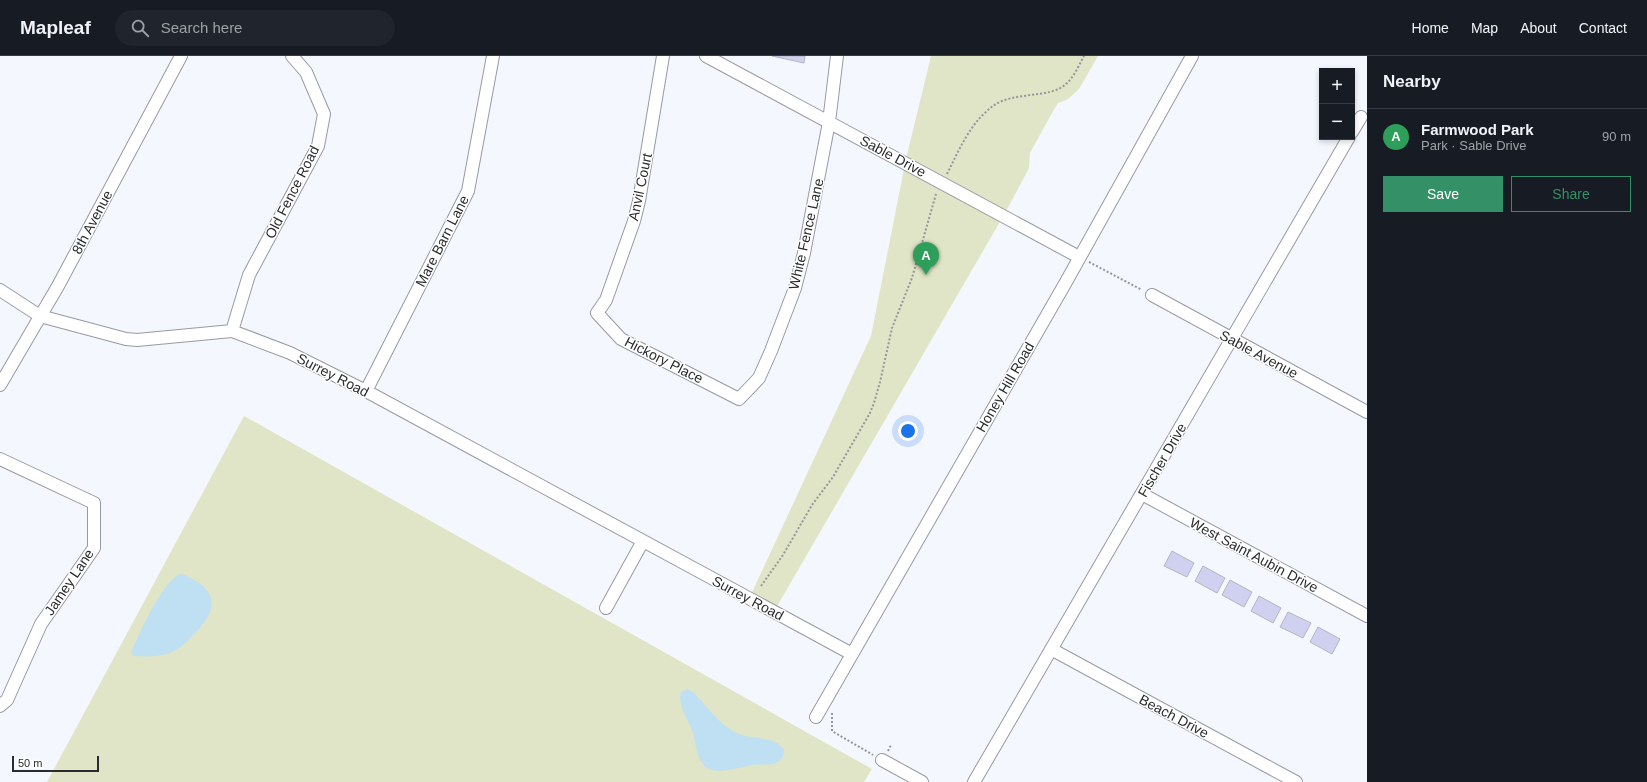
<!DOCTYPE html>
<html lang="en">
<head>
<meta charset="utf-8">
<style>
  :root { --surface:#171b24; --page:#20242c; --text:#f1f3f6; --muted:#9ea1a6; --line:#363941; --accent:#349067 }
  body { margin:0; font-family:Arial,sans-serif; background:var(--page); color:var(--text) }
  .controls { position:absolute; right:12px; top:12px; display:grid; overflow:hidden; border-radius:0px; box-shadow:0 2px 6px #0003 }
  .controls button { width:36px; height:36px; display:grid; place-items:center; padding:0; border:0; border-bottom:1px solid var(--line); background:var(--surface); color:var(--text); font:20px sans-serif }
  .scale { position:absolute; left:12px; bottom:10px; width:87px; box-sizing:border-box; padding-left:4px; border:2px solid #2a2b2e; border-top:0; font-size:11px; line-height:14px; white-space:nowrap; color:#2a2b2e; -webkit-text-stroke:3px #fff; paint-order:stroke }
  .you { position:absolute; left:908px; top:375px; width:14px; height:14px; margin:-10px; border:3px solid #fff; border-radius:50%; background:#1a73e8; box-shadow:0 0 0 6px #1a73e833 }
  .badge { display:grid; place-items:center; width:26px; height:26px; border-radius:50%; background:var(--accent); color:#fff; font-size:13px; font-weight:700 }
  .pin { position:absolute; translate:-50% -33px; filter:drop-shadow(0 1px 2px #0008) }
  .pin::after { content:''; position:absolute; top:21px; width:14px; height:12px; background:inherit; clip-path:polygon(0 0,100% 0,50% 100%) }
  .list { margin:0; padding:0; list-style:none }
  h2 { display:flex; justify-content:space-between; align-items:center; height:52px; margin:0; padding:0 16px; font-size:17px }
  h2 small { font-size:13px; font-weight:400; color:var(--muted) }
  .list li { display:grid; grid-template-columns:26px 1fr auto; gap:12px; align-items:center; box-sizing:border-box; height:56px; padding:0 16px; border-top:1px solid var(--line) }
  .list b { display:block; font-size:15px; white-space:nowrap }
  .list p { margin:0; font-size:13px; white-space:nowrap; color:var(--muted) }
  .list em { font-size:13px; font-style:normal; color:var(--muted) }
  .actions { display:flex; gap:8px; padding:12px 16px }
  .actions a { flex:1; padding:9px 0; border:1px solid var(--accent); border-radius:0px; text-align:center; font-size:14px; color:var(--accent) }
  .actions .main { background:var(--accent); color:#fff }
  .icon { flex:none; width:22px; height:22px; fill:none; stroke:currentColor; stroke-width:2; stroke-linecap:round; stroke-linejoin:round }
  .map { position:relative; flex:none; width:1367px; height:726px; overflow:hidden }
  header { display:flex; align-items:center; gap:24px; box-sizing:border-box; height:56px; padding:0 20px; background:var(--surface); border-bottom:1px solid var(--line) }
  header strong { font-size:19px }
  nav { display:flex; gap:22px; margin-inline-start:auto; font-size:14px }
  .search { width:280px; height:36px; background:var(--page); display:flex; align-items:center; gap:10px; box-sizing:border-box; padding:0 14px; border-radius:22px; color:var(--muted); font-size:15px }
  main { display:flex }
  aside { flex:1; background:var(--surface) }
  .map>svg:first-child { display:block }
</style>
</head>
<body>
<header>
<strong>Mapleaf</strong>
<div class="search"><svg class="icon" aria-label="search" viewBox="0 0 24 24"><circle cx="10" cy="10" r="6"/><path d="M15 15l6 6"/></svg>Search here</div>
<nav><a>Home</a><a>Map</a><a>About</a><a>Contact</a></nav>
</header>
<main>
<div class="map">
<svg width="1367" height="726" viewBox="0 0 1367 726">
  <rect width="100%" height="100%" fill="#f5f7ff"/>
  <path fill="#dfe5c6" d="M931,0H1098L1079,33L1068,43L1058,47L1052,57L1030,97L1029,112L1005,157L772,559L748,545L871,280L906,103Z
    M244,360L872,713L864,726H47Z"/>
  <path fill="#bee0f2" d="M180,518C187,519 193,523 199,527C223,544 208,564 192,580C187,585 182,591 176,594C163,601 148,601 134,600L131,597C138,579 163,525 180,518Z
    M688,633L694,637C708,651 722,673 742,679C758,684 774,680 784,694C784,701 780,706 773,708C767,709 759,708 752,709C741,711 719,718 709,713C697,707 696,688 693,677C689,665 677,649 681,636Z"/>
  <path fill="#d0d1f0" stroke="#b4b5be" d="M772,0H805L804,7Z
    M1172,495L1194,507L1187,521L1164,510Z
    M1203,510L1225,522L1217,537L1195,525Z
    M1230,524L1252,536L1244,551L1222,539Z
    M1259,540L1281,552L1273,567L1251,555Z
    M1288,556L1311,567L1303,582L1280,571Z
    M1318,571L1340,583L1332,598L1310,586Z"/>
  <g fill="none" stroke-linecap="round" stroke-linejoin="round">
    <defs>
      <path id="minor" d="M663,0L639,145L634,165L606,244L597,257L621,283L739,343L759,322L771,295L795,232L804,197L829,66L837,0
        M706,0L1079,201
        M1352,76L1361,61
        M0,234L40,260L126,283L137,284L232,275L290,297L366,335L852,598
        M1152,239L1367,356
        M232,275L249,219L318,90L324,58L306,16L292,0
        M0,329L58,230L181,0
        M366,335L468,135L493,0
        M0,403L94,447V492L41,568L7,644L0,650
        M1142,438L1367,560
        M606,552L643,485
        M1051,593L1296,726
        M816,661L1066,226L1192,0
        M882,704L922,726
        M974,726L1349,81"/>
    </defs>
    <use href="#minor" stroke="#989aa3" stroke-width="14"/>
    <path stroke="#95969c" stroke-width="2" stroke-dasharray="2 2" stroke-linecap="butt" d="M947,118C959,94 970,67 993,50C1013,35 1050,43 1066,28C1074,21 1079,9 1084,0
      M1089,206L1142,234
      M761,530L783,499L812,449L833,421L870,357L874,347L880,326L892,272L912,222L936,138
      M832,657V675L873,699
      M888,695L891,689"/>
    <use href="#minor" stroke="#fff" stroke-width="12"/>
  </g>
  <g text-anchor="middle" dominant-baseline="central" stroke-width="3" stroke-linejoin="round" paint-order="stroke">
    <g font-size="14" fill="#2a2b2e" stroke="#fff">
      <text transform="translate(893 100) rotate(28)">Sable Drive</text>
      <text transform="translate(640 131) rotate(-78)">Anvil Court</text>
      <text transform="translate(292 136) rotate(-63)">Old Fence Road</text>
      <text transform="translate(92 166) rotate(-62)">8th Avenue</text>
      <text transform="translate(806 178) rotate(-77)">White Fence Lane</text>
      <text transform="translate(442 185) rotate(-63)">Mare Barn Lane</text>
      <text transform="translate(1259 298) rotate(28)">Sable Avenue</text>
      <text transform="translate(664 304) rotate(27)">Hickory Place</text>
      <text transform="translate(333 319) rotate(27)">Surrey Road</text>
      <text transform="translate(1005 331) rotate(-60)">Honey Hill Road</text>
      <text transform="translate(1162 404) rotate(-60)">Fischer Drive</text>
      <text transform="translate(1254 499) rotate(28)">West Saint Aubin Drive</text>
      <text transform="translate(69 526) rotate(-56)">Jamey Lane</text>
      <text transform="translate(748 542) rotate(28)">Surrey Road</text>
      <text transform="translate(1174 660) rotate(28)">Beach Drive</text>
    </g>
  </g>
</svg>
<div class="controls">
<button>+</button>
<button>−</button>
</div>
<div class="scale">50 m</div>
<div class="you"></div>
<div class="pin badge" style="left:926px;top:219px;background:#2e9e5b">A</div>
</div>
<aside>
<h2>Nearby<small></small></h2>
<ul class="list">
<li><span class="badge" style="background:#2e9e5b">A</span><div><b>Farmwood Park</b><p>Park · Sable Drive</p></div><em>90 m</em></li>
</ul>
<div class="actions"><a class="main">Save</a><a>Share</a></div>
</aside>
</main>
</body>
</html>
